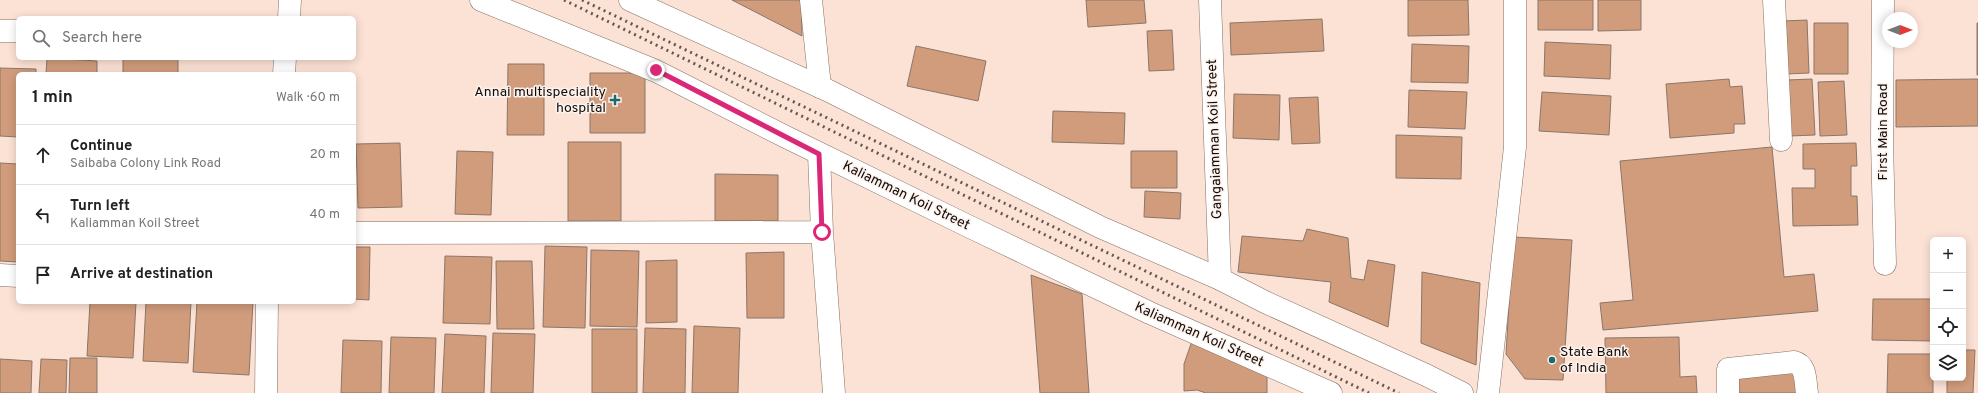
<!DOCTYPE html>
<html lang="en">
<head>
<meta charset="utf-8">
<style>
  :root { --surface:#fff; --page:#f6f6f6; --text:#222; --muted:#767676; --line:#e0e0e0 }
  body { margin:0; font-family:Overpass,sans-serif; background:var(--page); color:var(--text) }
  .controls { position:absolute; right:12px; bottom:12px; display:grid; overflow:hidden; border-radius:6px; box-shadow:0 2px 10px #0003 }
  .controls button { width:36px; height:36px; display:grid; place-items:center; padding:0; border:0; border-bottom:1px solid var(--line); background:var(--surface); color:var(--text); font:20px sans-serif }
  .compass { position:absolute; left:1882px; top:12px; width:36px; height:36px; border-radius:50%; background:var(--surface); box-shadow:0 2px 10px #0003; rotate:90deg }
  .stop { position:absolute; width:12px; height:12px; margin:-9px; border:3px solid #db2777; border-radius:50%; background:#fff }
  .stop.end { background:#db2777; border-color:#fff; box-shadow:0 1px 4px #0008 }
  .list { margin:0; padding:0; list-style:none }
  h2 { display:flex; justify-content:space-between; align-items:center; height:52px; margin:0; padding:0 16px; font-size:17px }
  h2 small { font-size:13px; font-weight:400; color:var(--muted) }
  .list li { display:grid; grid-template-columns:26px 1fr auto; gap:12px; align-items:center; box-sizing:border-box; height:60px; padding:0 16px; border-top:1px solid var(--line) }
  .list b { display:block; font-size:15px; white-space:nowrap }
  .list p { margin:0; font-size:13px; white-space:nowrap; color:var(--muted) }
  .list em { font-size:13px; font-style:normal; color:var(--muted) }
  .icon { flex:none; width:22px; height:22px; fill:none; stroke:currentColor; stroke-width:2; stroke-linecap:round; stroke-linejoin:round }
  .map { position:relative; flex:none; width:1978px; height:393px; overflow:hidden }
  .search { position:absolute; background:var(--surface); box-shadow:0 2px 10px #0003; left:16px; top:16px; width:340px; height:44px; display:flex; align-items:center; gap:10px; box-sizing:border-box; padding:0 14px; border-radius:6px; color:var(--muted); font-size:15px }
  .panel { position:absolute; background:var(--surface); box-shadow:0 2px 10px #0003; left:16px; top:72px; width:340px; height:232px; border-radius:6px }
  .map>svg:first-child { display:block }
</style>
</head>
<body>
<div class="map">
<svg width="1978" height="393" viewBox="0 0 1978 393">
  <rect width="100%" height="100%" fill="#fce2d5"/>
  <path fill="#d09c7c" stroke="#8b7669" d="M732,0H801L802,36Z
    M1086,0H1144L1146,23L1088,27Z
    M1408,0H1468L1469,35L1408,36Z
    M1538,0H1593V30H1538Z
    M1598,0H1641V30L1598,31Z
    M1322,19L1324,51L1231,55L1230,23Z
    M1807,20L1809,73L1786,74L1783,21Z
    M1814,23H1848V74H1814Z
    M1977,23H1978V75H1977Z
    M1172,30L1174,70L1149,71L1147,31Z
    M1545,42L1611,45L1610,79L1544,76Z
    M1412,44L1469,46L1468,83L1411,82Z
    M916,46L986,61L978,101L907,86Z
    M47,58L97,61V74H46Z
    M123,58H178V74H123Z
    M508,64H544V135H507Z
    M0,68L36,69V74H18V137L0,136Z
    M590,73H645V133H590Z
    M1729,79L1730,87L1742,86L1745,124H1734V133L1670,138L1666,84Z
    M1812,79L1815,135L1790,136L1787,80Z
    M1978,79V126L1896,127V80Z
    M1844,81L1847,135L1820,136L1818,82Z
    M1409,90L1467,92L1465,129L1408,127Z
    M1542,92L1611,96L1609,135L1539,131Z
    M1234,94L1280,95L1279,140L1233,138Z
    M1318,97L1320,143L1292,144L1289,98Z
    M1053,111L1125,113L1124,144L1052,142Z
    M1396,135L1462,137L1461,179L1396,178Z
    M568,142H621V221H568Z
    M400,143L402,207L358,208L356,144Z
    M1856,143L1857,166H1851V196H1857L1858,225L1793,226L1792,188H1815V169H1803V144Z
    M1772,147L1784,277L1814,274L1818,311L1603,330L1600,303L1633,300L1620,161Z
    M457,151L493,152L491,215L455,214Z
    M1131,151H1177V188H1131Z
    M0,163L18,164V262L0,261Z
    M715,174L778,175V221H715Z
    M1145,191L1181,193L1180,219L1144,217Z
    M1307,229L1348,238L1351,278L1364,280L1368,260L1395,265L1388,327L1329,302L1331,282L1238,272L1242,236L1303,241Z
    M1513,237L1572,240L1563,380L1525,379L1506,354Z
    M545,246L587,247L585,328L543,327Z
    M354,247H370L369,300L354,299Z
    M591,250L639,251L637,327L590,326Z
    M784,252V318H747L746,253Z
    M445,256L492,257L490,324L443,323Z
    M677,260V322L646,323V261Z
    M496,261H532L534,329H497Z
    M1422,272L1480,283L1476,365L1421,343Z
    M1031,275L1082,294L1089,393H1040Z
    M1873,299H1933V341L1872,340Z
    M90,302H136L133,358L87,356Z
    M146,302H191L188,363L143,361Z
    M197,302H253L249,375L193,372Z
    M694,326L740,328L738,393H692Z
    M645,328L686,329L685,393H643Z
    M592,329H637V393H592Z
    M493,333L535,334L533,393H491Z
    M445,334L486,336L484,393H442Z
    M391,337L436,338L434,393H389Z
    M1679,337L1680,377L1696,376L1697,393H1606L1605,338Z
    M343,340L382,341L381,393H341Z
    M1192,341L1267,368V393H1206L1197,390L1184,391V364Z
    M1963,350H1975L1973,393H1947V378H1963Z
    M1888,354H1933V393H1887Z
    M70,358H97V393H69Z
    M0,359L32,361L31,393H0Z
    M41,359L67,360L66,393H39Z
    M1796,369L1798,393H1733L1731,374Z"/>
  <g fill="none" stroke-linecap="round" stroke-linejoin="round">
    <defs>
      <path id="minor" d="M811,0L820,87
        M1210,0L1220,279
        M1774,0L1781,140
        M1883,0L1882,141L1885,264
        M289,18L290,0
        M0,31H18
        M284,74L285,58
        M819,154L822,232L834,393
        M354,233L822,232
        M0,275L18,276
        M266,393L267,302
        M1488,393L1515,147V0
        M1728,393V369L1794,362C1807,365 1805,382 1807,393"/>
      <path id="secondary" d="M481,0L656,71L788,138L968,226L1150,313L1331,393
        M630,0L827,90L1100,227L1220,279L1265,302L1426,375L1462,393"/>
    </defs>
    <use href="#minor" stroke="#856f63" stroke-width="23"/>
    <use href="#secondary" stroke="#856f63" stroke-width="23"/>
    <use href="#minor" stroke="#fff" stroke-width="22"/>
    <use href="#secondary" stroke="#fff" stroke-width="22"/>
    <path stroke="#655750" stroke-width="3" stroke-dasharray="2 4" stroke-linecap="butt" d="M564,0L1369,393
      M582,0L1399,393"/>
  </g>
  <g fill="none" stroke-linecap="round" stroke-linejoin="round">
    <path stroke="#db2777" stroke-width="5" d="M656,70L819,154L822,232"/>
  </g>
  <g fill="#1d6970" stroke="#fdf3ee" stroke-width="1.5">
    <path d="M613 94h4v4h4v4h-4v4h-4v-4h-4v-4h4z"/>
    <circle cx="1552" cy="360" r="4"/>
  </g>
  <g text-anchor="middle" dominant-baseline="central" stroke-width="3" stroke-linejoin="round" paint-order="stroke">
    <g font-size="14" fill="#130b07" stroke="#fdf3ee" text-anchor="end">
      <text x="606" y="92">Annai multispeciality<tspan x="606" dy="16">hospital</tspan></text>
      <text x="1560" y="352" text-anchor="start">State Bank<tspan x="1560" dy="16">of India</tspan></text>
    </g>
    <g font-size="14" fill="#130b07" stroke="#fdf3ee">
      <text transform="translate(1883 132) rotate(-90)">First Main Road</text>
      <text transform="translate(1215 139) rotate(-92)">Gangaiamman Koil Street</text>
      <text transform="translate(906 196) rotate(26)">Kaliamman Koil Street</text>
      <text transform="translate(1199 335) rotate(24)">Kaliamman Koil Street</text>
    </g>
  </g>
</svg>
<div class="controls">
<button>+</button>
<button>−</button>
<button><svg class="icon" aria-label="locate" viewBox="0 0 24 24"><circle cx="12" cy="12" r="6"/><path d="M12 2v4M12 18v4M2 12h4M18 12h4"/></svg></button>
<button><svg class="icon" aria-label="layers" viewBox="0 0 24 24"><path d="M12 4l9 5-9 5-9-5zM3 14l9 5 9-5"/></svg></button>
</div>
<svg class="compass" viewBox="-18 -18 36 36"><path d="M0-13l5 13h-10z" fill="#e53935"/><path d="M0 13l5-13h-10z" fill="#767676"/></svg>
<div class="stop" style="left:822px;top:232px"></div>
<div class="stop end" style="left:656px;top:70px"></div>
<div class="search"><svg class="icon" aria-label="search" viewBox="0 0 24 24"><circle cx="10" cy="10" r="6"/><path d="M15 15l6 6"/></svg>Search here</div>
<section class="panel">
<h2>1 min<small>Walk · 60 m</small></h2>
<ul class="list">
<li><svg class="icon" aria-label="ahead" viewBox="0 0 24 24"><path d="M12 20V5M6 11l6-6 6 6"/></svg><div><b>Continue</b><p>Saibaba Colony Link Road</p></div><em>20 m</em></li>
<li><svg class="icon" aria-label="left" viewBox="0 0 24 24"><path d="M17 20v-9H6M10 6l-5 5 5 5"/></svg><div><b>Turn left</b><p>Kaliamman Koil Street</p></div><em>40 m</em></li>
<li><svg class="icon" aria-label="arrive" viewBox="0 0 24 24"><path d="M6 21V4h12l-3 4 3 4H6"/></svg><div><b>Arrive at destination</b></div></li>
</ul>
</section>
</div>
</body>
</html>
